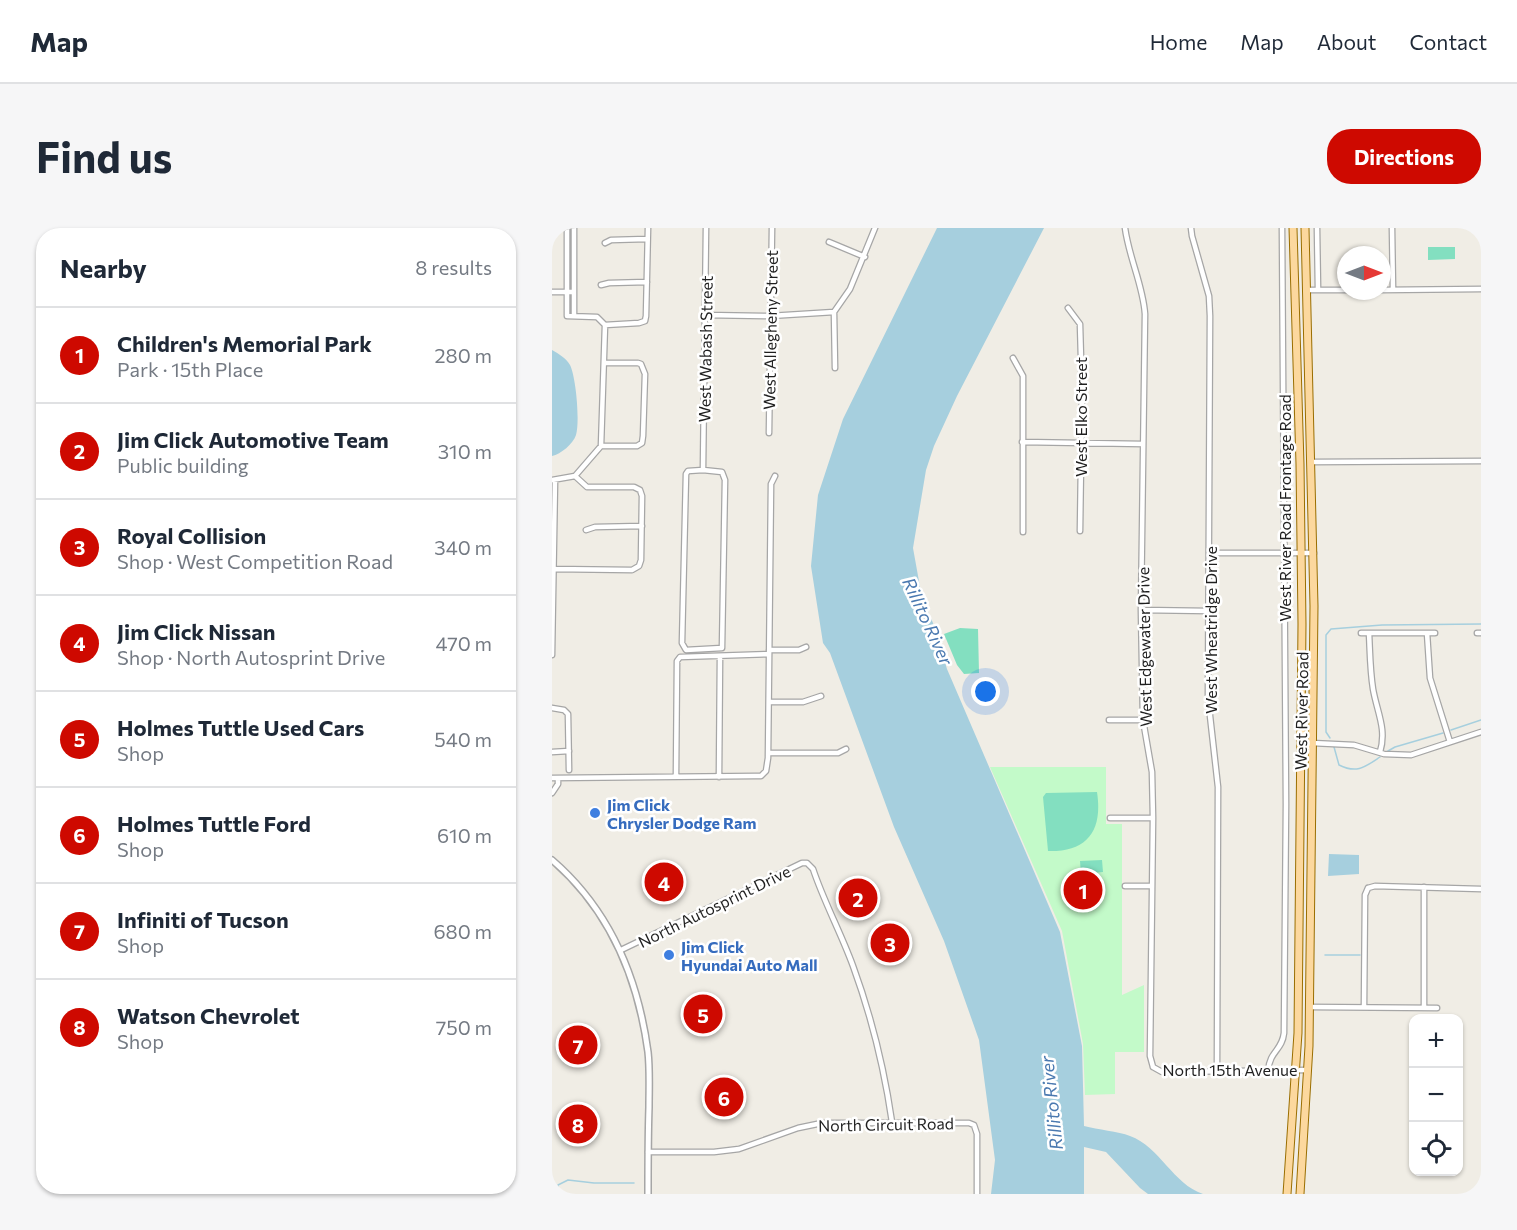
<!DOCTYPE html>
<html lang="en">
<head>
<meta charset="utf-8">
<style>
  :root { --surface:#fff; --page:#f6f6f7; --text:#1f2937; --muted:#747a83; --line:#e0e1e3; --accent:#ce0900 }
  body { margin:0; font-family:Commissioner,sans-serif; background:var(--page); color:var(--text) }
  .controls { position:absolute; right:18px; bottom:18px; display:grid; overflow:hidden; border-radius:12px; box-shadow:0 2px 4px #0004 }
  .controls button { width:54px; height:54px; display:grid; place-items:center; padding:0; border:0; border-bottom:2px solid var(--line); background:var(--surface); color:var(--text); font:30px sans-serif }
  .compass { position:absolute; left:785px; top:18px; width:54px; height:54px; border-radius:50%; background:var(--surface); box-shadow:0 2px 4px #0004; rotate:90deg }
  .you { position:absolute; left:434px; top:464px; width:21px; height:21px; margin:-15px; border:4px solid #fff; border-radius:50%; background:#1a73e8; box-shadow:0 0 0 9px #1a73e833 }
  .badge { display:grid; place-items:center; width:39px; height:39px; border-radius:50%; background:var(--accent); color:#fff; font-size:20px; font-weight:700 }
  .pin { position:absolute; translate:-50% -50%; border:3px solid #fff; box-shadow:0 2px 6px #0006 }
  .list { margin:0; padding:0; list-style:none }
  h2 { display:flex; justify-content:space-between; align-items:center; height:78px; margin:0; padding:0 24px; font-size:26px }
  h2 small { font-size:20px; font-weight:400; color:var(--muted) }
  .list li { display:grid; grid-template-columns:39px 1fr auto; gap:18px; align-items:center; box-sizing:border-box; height:96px; padding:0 24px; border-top:2px solid var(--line) }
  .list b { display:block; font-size:22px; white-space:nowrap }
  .list p { margin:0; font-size:20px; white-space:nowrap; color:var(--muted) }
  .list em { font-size:20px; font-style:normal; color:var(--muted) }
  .icon { flex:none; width:33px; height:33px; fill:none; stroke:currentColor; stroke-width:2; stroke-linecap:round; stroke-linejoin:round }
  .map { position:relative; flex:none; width:929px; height:966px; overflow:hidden; border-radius:24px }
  header { display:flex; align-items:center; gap:36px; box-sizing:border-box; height:84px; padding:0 30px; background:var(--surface); border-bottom:2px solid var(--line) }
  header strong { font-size:28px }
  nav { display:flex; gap:33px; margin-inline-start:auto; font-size:21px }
  .intro { display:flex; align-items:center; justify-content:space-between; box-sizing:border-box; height:144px; padding:0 36px }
  h1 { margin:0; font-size:42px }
  .button { padding:15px 27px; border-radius:24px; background:var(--accent); color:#fff; font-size:21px; font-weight:700 }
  main { display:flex; gap:36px; padding:0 36px }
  aside { flex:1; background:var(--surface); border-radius:24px; box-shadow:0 2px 4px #0004 }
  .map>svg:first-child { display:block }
</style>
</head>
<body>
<header>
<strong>Map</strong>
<nav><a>Home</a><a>Map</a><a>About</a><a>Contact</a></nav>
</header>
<div class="intro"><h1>Find us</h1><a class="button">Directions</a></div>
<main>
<aside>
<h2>Nearby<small>8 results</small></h2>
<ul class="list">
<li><span class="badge">1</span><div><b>Children's Memorial Park</b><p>Park · 15th Place</p></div><em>280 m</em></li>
<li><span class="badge">2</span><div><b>Jim Click Automotive Team</b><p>Public building</p></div><em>310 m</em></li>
<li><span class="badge">3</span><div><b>Royal Collision</b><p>Shop · West Competition Road</p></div><em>340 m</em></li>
<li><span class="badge">4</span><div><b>Jim Click Nissan</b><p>Shop · North Autosprint Drive</p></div><em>470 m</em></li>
<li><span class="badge">5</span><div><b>Holmes Tuttle Used Cars</b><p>Shop</p></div><em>540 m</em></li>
<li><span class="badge">6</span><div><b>Holmes Tuttle Ford</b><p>Shop</p></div><em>610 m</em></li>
<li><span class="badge">7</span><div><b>Infiniti of Tucson</b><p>Shop</p></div><em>680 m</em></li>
<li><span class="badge">8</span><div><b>Watson Chevrolet</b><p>Shop</p></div><em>750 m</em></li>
</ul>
</aside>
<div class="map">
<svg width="929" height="966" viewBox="0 0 929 966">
  <rect width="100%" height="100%" fill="#f0ede5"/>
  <path fill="#c3fac9" d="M438,539H554V596H570V767L592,757V824H563V866L533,867L531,816L510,703Z"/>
  <path fill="#83dfc0" d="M876,19H903V31L876,32Z
    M408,400L426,401L427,445L412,446L405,437L392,406Z
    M545,564C551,603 535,624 496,623L491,569L494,565Z
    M550,632L551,644L529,646L528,633Z"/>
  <path fill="#a6cfde" d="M385,0H492L405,168L382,218L374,242L361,320L370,370L381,395L395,441L508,704L530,818L532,898C546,902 566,903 578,908C608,919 621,956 651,966H596L588,960L554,924L532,919V966H439L443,932L427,812L392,713L342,599L278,425L271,415L259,338L266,267L291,191Z
    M0,122C7,126 14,130 18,137C24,149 28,194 24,207C21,216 9,226 0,228Z
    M777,626L807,627V646L776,648Z"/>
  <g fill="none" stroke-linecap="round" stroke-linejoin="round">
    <path stroke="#a6cfde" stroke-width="1.5" d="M899,502L929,492
      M778,510L774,504V407L779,401L830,397L929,396
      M782,519L787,537C805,546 813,539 828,529
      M836,523L843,519L891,505
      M773,727H808
      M4,966L6,957L16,952L42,955H82"/>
    <defs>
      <path id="minor" d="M15,0V88L45,89L53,97L87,95L93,93L94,88L96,0
        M573,0C577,30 591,57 593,86L589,382L591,492L600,544L601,590L598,828L601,839
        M639,0L640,8L657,68L658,88L656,470L666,559L665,843
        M765,0L766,62
        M840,0L841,62
        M277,14L313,29
        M53,15L59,12L95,11
        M49,57L57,55L95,54
        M754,62H794
        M830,62L929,61
        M0,64H22
        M516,80L528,96L530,166L528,303
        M153,87L218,88L282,84
        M22,88V0
        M461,130L471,148V304
        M283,140L282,84L298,61L323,0
        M217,205L220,0
        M470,214L591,216
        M49,218H85L90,215L91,208L93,146L89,136L86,135H53
        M760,234L929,233
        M151,242L170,244L173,252L170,420L134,422L130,415L134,246L136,243Z
        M151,242L154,0
        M23,248L49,218L53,97
        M0,252L23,248L35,259H82L88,262L90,268L89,332L87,338L80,342L1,341
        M34,302L43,299L90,298
        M657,325H762
        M589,382L657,383
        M809,405H883
        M817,405C818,424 818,442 821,461C825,484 835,501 828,524
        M875,405L878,450L898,514
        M925,405H929
        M217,422H247L254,419
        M0,427L3,252
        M217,474H251L269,468
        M0,480L12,482L16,486L17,542
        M557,492H591
        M760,515L802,517L832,526L859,527L929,504
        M0,524L17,523
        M216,525H286L294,521
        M124,549L125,433L128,429L217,426
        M167,549L168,428
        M0,550L203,548H209L214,543L216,530L219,256L223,248
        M0,565L6,556V550
        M558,590H601
        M573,658H600
        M816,660L823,658L929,661
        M69,722L250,635H255L261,641C272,674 289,705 301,738C320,790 332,839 340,894
        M757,779L885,780
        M812,779L813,667L816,660
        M872,780V659
        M601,839L610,844L756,842
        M716,843C718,822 730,823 732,805L734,576L730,0
        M96,924H162L187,921L246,900L270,895H417L422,897L425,906V966"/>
      <path id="tertiary" d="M0,632C58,682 86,750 96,824C98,842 97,861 97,879C96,908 96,937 96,966"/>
      <path id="primary" d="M735,966L746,805L750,396L748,236L741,0
        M748,966L757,818L762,378L753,0"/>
    </defs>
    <use href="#minor" stroke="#a6a6a6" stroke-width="7"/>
    <use href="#tertiary" stroke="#a6a6a6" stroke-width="8"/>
    <use href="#primary" stroke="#9a6e00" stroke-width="9"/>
    <use href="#minor" stroke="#fff" stroke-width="4.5"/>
    <use href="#tertiary" stroke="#fff" stroke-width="5"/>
    <use href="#primary" stroke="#fcd89e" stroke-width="7"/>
  </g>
  <g fill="#3f7fe0" stroke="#fff" stroke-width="2">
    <circle cx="43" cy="585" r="6"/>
    <circle cx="117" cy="727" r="6"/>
  </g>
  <g text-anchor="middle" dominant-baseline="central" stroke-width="5" stroke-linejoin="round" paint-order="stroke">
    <g font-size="16" fill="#1f1f1f" stroke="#fff">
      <text transform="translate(218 102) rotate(-89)">West Allegheny Street</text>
      <text transform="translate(153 121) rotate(-89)">West Wabash Street</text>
      <text transform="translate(528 189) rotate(-90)">West Elko Street</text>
      <text transform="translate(732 280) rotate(-90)">West River Road Frontage Road</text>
      <text transform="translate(658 402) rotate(-90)">West Wheatridge Drive</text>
      <text transform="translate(592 419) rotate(-91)">West Edgewater Drive</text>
      <text transform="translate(749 483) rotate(-89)">West River Road</text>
      <text transform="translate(162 678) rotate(-26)">North Autosprint Drive</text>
      <text x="678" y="841">North 15th Avenue</text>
      <text transform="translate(334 896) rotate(-1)">North Circuit Road</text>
    </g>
    <g font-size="16" font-weight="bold" fill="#366cbe" stroke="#fff" text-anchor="start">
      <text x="55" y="576">Jim Click<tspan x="55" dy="18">Chrysler Dodge Ram</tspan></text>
      <text x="129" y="718">Jim Click<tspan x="129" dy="18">Hyundai Auto Mall</tspan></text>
    </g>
    <g font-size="18" font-style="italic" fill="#4a79b0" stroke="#fff">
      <text transform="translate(376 393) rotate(65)">Rillito River</text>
      <text transform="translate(499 875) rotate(-96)">Rillito River</text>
    </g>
  </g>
</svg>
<div class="controls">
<button>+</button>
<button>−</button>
<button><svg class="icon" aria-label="locate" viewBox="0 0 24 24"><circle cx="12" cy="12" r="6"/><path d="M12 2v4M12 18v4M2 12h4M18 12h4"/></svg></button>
</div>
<svg class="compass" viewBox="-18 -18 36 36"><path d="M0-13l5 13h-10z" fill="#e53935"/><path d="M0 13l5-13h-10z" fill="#747a83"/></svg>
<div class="you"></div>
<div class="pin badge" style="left:531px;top:662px">1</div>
<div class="pin badge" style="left:306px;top:670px">2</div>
<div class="pin badge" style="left:338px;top:715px">3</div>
<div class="pin badge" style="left:112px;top:654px">4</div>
<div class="pin badge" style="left:151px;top:786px">5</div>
<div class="pin badge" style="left:172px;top:869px">6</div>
<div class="pin badge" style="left:26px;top:817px">7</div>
<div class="pin badge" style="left:26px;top:896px">8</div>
</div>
</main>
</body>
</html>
